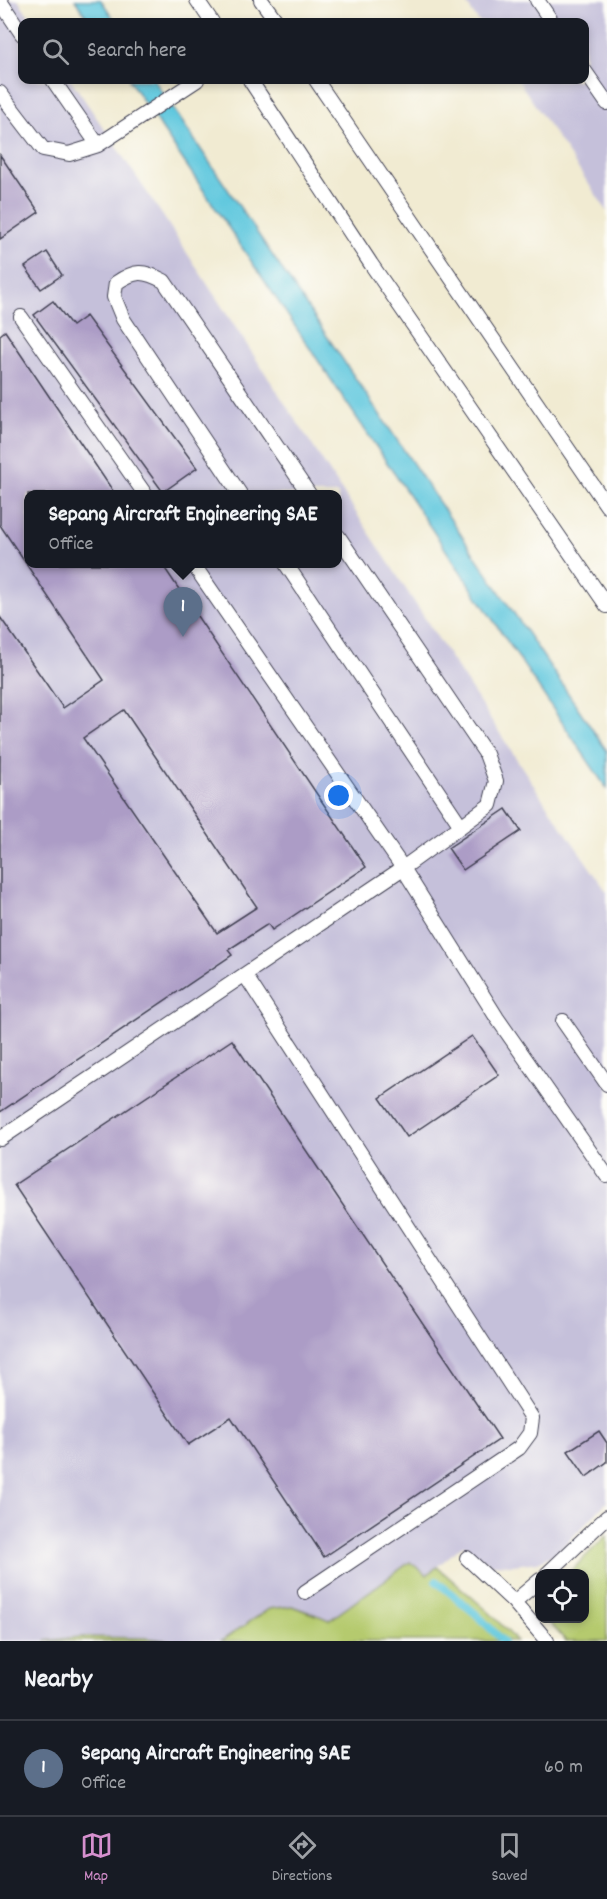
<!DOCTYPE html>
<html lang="en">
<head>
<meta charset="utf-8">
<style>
  :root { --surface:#171b24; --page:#20242c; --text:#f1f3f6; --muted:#9ea1a6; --line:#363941; --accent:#d690ce }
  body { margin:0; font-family:Dekko,sans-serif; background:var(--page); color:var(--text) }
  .controls { position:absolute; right:18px; bottom:18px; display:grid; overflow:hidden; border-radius:12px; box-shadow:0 3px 9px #0003 }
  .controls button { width:54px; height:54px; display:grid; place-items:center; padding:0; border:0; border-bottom:2px solid var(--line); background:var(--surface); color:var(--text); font:30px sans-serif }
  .you { position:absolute; left:339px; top:796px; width:21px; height:21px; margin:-15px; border:4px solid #fff; border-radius:50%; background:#1a73e8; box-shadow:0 0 0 9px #1a73e833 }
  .badge { display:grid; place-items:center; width:39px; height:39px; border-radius:50%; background:var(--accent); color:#fff; font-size:20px; font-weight:700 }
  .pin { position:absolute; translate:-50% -50px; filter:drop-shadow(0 2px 3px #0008) }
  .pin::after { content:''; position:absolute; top:32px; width:21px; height:18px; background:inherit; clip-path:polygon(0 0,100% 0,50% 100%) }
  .popup { position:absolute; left:24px; top:490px; width:318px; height:78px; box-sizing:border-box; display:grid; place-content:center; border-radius:12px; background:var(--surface); filter:drop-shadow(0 2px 4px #0005); font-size:20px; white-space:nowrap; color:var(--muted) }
  .popup b { font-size:22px; color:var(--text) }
  .popup::after { content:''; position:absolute; left:50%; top:100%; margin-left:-12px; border:12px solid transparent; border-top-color:var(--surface) }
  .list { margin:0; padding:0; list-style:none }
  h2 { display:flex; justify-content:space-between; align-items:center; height:78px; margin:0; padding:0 24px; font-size:26px }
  h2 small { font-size:20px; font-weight:400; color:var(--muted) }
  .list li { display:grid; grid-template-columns:39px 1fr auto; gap:18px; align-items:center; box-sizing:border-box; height:96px; padding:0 24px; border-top:2px solid var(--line) }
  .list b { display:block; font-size:22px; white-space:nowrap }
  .list p { margin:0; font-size:20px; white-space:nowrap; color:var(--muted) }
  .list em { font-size:20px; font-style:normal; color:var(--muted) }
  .icon { flex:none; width:33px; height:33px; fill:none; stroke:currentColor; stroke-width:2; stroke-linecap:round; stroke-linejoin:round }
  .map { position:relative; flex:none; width:607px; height:1641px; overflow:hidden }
  .search { position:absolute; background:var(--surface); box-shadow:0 3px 9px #0003; left:18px; right:18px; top:18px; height:66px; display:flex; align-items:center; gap:15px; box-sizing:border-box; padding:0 21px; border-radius:12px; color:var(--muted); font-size:22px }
  .sheet { height:174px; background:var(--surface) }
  nav { display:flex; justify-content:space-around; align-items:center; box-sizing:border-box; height:84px; border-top:2px solid var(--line); background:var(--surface); font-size:16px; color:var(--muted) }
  nav a { display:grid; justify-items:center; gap:3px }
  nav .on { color:var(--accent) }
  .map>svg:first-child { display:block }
</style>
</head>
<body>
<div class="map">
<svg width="607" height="1641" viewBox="0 0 607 1641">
  <rect width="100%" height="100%" fill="#fdfcf7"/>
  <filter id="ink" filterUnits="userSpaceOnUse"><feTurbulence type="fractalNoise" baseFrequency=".0167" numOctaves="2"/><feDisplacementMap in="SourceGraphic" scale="12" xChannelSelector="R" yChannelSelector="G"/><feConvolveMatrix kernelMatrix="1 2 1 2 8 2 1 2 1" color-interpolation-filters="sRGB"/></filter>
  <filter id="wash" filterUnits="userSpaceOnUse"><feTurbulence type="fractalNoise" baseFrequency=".008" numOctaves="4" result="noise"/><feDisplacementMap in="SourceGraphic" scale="24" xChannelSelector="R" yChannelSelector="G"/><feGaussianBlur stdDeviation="1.35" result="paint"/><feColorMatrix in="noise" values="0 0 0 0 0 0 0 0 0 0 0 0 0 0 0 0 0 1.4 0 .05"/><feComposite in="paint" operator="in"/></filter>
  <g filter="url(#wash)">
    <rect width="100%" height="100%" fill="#f1ebd2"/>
    <path fill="#c5c0da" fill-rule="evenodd" d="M0,0H18L33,22H22V80H71L161,213L542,798L607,892V1502L558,1552L538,1562L513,1565L490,1564L463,1545L427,1575L410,1562L330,1620L292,1606L269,1609L221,1641L80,1637L45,1641H0ZM28,494H338V564H28Z
      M464,0H607V211L518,80H584V22H479Z"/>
    <path fill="#b5ca6e" stroke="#6c7654" stroke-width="1.5" d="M607,1535V1641H566L547,1620V1618H584V1574L569,1573Z
      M410,1562L427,1575L437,1567L490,1613L517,1641H221L269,1609L292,1606L330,1620Z
      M80,1637L145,1638L172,1641H45Z"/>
    <path fill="#61c8de" stroke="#42758c" stroke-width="1.5" d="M75,0H101L116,22H90Z
      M129,80H154L607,751V789Z"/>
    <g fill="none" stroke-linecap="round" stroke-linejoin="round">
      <path stroke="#61c8de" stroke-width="8" d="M436,1581L476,1614L503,1641"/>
    </g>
    <g id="blocks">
      <path fill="#ac9cc6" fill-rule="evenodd" d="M0,155L39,212L0,239Z
        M47,252L62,275L41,289L25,267Z
        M53,301L72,326L86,316L197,468L163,492L34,315Z
        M5,331L115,494H28V564H162L366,867L272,930L268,924L228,950L232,955L0,1112V617L63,708L104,680L0,525V335ZM124,710L257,907L217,933L83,738Z
        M506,809L521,831L463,870L448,848Z
        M472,1036L499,1075L407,1137L380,1098Z
        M232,1040L500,1439L324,1557L231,1417L188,1445L14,1185Z
        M599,1431L607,1443V1462L586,1477L568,1451Z"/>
    </g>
  </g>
  <g filter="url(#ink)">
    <use href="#blocks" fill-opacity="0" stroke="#414052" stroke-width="1.5"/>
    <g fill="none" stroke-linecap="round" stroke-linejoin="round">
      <defs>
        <path id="service" d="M197,0L212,22
          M261,0L277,22
          M537,0L552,22
          M0,1L22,34
          M584,70L607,103
          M53,80L98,145
          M250,80L371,264L607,606
          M316,80L607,506
          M0,93L43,149L69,154L98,145L197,80
          M21,317L145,494
          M240,494L123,319L114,297L116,283C135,270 143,270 164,281L309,494
          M193,564L403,868L497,1018L607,1176
          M286,564L461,826
          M245,975L532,1418L530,1433L519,1448L305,1592
          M563,1021L607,1084
          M0,1139L403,868L490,805L496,781L486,754L338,536
          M467,1558L514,1602L547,1641
          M547,1574L607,1517
          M514,1602L540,1580"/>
      </defs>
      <use href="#service" stroke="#414052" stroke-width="16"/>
      <use href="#service" stroke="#fff" stroke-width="14"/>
    </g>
  </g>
</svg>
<div class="controls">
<button><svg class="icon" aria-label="locate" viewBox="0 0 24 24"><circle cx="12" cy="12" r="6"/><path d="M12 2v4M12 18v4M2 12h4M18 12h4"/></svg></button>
</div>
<div class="you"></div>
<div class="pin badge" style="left:183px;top:637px;background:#5c6f8a">1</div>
<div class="popup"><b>Sepang Aircraft Engineering SAE</b>Office</div>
<div class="search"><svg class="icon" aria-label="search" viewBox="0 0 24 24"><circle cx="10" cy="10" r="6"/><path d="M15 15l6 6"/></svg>Search here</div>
</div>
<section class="sheet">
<h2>Nearby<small></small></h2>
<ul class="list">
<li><span class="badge" style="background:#5c6f8a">1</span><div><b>Sepang Aircraft Engineering SAE</b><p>Office</p></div><em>60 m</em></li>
</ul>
</section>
<nav>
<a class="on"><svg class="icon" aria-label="map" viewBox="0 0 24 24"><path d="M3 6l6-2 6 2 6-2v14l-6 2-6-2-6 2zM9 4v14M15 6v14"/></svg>Map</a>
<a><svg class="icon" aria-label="directions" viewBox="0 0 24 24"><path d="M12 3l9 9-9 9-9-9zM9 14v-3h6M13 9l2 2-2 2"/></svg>Directions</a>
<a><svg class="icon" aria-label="saved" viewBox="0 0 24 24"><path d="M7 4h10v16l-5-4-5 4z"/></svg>Saved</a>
</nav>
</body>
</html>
